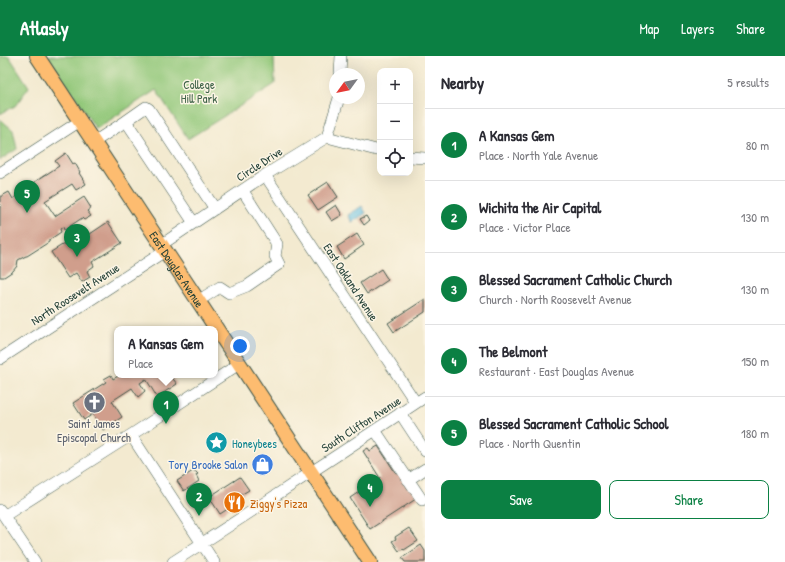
<!DOCTYPE html>
<html lang="en">
<head>
<meta charset="utf-8">
<style>
  :root { --surface:#fff; --page:#f2f2f3; --text:#2b2b33; --muted:#7c7c81; --line:#e1e1e2; --accent:#0b8043 }
  body { margin:0; font-family:"Patrick Hand",sans-serif; background:var(--page); color:var(--text) }
  .controls { position:absolute; right:12px; top:12px; display:grid; overflow:hidden; border-radius:8px; box-shadow:0 4px 16px #0002 }
  .controls button { width:36px; height:36px; display:grid; place-items:center; padding:0; border:0; border-bottom:1px solid var(--line); background:var(--surface); color:var(--text); font:20px sans-serif }
  .compass { position:absolute; left:329px; top:12px; width:36px; height:36px; border-radius:50%; background:var(--surface); box-shadow:0 4px 16px #0002; rotate:237deg }
  .you { position:absolute; left:240px; top:290px; width:14px; height:14px; margin:-10px; border:3px solid #fff; border-radius:50%; background:#1a73e8; box-shadow:0 0 0 6px #1a73e833 }
  .badge { display:grid; place-items:center; width:26px; height:26px; border-radius:50%; background:var(--accent); color:#fff; font-size:13px; font-weight:700 }
  .pin { position:absolute; translate:-50% -33px; filter:drop-shadow(0 1px 2px #0008) }
  .pin::after { content:''; position:absolute; top:21px; width:14px; height:12px; background:inherit; clip-path:polygon(0 0,100% 0,50% 100%) }
  .popup { position:absolute; left:114px; top:270px; width:104px; height:52px; box-sizing:border-box; display:grid; place-content:center; border-radius:8px; background:var(--surface); filter:drop-shadow(0 1px 3px #0005); font-size:13px; white-space:nowrap; color:var(--muted) }
  .popup b { font-size:15px; color:var(--text) }
  .popup::after { content:''; position:absolute; left:50%; top:100%; margin-left:-8px; border:8px solid transparent; border-top-color:var(--surface) }
  .list { margin:0; padding:0; list-style:none }
  h2 { display:flex; justify-content:space-between; align-items:center; height:52px; margin:0; padding:0 16px; font-size:17px }
  h2 small { font-size:13px; font-weight:400; color:var(--muted) }
  .list li { display:grid; grid-template-columns:26px 1fr auto; gap:12px; align-items:center; box-sizing:border-box; height:72px; padding:0 16px; border-top:1px solid var(--line) }
  .list b { display:block; font-size:15px; white-space:nowrap }
  .list p { margin:0; font-size:13px; white-space:nowrap; color:var(--muted) }
  .list em { font-size:13px; font-style:normal; color:var(--muted) }
  .actions { display:flex; gap:8px; padding:12px 16px }
  .actions a { flex:1; padding:9px 0; border:1px solid var(--accent); border-radius:8px; text-align:center; font-size:14px; color:var(--accent) }
  .actions .main { background:var(--accent); color:#fff }
  .icon { flex:none; width:22px; height:22px; fill:none; stroke:currentColor; stroke-width:2; stroke-linecap:round; stroke-linejoin:round }
  .map { position:relative; flex:none; width:425px; height:506px; overflow:hidden }
  header { display:flex; align-items:center; gap:24px; box-sizing:border-box; height:56px; padding:0 20px; background:var(--accent); color:#fff }
  header strong { font-size:19px }
  nav { display:flex; gap:22px; margin-inline-start:auto; font-size:14px }
  main { display:flex }
  aside { flex:1; background:var(--surface) }
  .map>svg:first-child { display:block }
</style>
</head>
<body>
<header>
<strong>Atlasly</strong>
<nav><a>Map</a><a>Layers</a><a>Share</a></nav>
</header>
<main>
<div class="map">
<svg width="425" height="506" viewBox="0 0 425 506">
  <rect width="100%" height="100%" fill="#fcf5e5"/>
  <filter id="ink" filterUnits="userSpaceOnUse"><feTurbulence type="fractalNoise" baseFrequency=".025" numOctaves="2"/><feDisplacementMap in="SourceGraphic" scale="8" xChannelSelector="R" yChannelSelector="G"/><feConvolveMatrix kernelMatrix="1 2 1 2 8 2 1 2 1" color-interpolation-filters="sRGB"/></filter>
  <filter id="wash" filterUnits="userSpaceOnUse"><feTurbulence type="fractalNoise" baseFrequency=".012" numOctaves="4" result="noise"/><feDisplacementMap in="SourceGraphic" scale="16" xChannelSelector="R" yChannelSelector="G"/><feGaussianBlur stdDeviation="0.9" result="paint"/><feColorMatrix in="noise" values="0 0 0 0 0 0 0 0 0 0 0 0 0 0 0 0 0 1.4 0 .05"/><feComposite in="paint" operator="in"/></filter>
  <g filter="url(#wash)">
    <rect width="100%" height="100%" fill="#f3ead0"/>
    <path fill="#93c87a" stroke="#598257" d="M0,0H9L29,31L15,50L0,58Z
      M48,0H274L275,28L188,83L156,34L96,73Z
      M0,63L13,74L17,93L0,104Z"/>
    <path fill="#65c0e3" stroke="#427e8c" d="M362,150L366,157L352,166L348,159Z"/>
    <g id="blocks">
      <path fill="#d09e8c" d="M66,97L73,108L75,107L80,116L79,117L86,128L76,134L72,128L45,145L55,160L84,141L91,152L87,155L91,160L84,164L82,162L64,174L63,171L60,173L61,176L49,184V186L27,200H26L18,204L17,210L13,215L4,221H0V151L2,150L0,147V141L9,136L13,143L17,140L16,138L59,110L55,105Z
        M328,126L338,141L318,154L308,139Z
        M336,149L342,159L332,165L326,156Z
        M366,160L369,165L364,169L360,163Z
        M108,166L122,187L92,206L94,210L87,215L90,221L82,226L76,217L68,222L51,196L67,186L68,187L76,182L78,186Z
        M357,178L364,189L344,203L337,191Z
        M381,213L388,224L367,238L360,227Z
        M425,243V256L394,276L388,267Z
        M111,319L113,323L120,319H170L177,328L157,341L146,323L140,327L145,335L138,341L132,332L112,345L122,361L103,374L93,358L84,364L73,347L106,326L104,323Z
        M378,390L395,416L401,419L419,441L370,473L350,442L380,422L363,395L368,392L370,395Z
        M193,415V416L195,415L198,418L196,419L199,425L184,435L177,425Z
        M240,421L249,434L237,441L240,445L220,458L209,441Z
        M409,472L418,485L404,494L403,493L399,495L392,485L396,483L395,481Z
        M421,489L425,495V506H405L402,502Z"/>
    </g>
  </g>
  <g filter="url(#ink)">
    <use href="#blocks" fill-opacity="0" stroke="#3f574b" stroke-width="1"/>
    <g fill="none" stroke-linecap="round" stroke-linejoin="round">
      <defs>
        <path id="minor" d="M340,18L341,0
          M327,81L339,42
          M94,86L126,65
          M410,101L425,102
          M0,117L80,65
          M265,119L416,347
          M194,167L126,65L146,51L149,53L215,153
          M161,189L265,119L327,81L380,95
          M198,245L220,231L229,237L247,230L279,208L275,200L277,188L243,135
          M0,303L165,195
          M400,357L425,395
          M375,374L422,444
          M131,379L214,506
          M408,424L425,413
          M0,454L35,506
          M4,460L131,379L239,308
          M173,506C257,452 341,397 425,341"/>
        <g id="major">
          <path id="s1" d="M37,0L370,506"/>
        </g>
      </defs>
      <use href="#minor" stroke="#3f574b" stroke-width="12"/>
      <use href="#major" stroke="#3f574b" stroke-width="16"/>
      <use href="#minor" stroke="#fff" stroke-width="11"/>
      <use href="#major" stroke="#fdbc70" stroke-width="14"/>
    </g>
  </g>
  <defs>
    <symbol id="church-disc" viewBox="-11 -11 22 22"><circle r="9.5" fill="#6b7280" stroke="#fcf5e5"/><path d="M-1.2-6h2.4v3.5h3.3v2.4h-3.3V6h-2.4V-.1h-3.3v-2.4h3.3Z" fill="#fff"/></symbol>
    <symbol id="sight-disc" viewBox="-11 -11 22 22"><circle r="9.5" fill="#0f9aa8" stroke="#fcf5e5"/><path d="M0-6L1.8-2.2L6-1.7L2.9 1.2L3.7 5.4L0 3.3L-3.7 5.4L-2.9 1.2L-6-1.7L-1.8-2.2Z" fill="#fff"/></symbol>
    <symbol id="shop-disc" viewBox="-11 -11 22 22"><circle r="9.5" fill="#3f7fe0" stroke="#fcf5e5"/><path d="M-5-2.5h2.3a2.7 3.5 0 0 1 5.4 0H5L5.5 6h-11ZM-1.5-2.5h3a1.5 2.3 0 0 0-3 0Z" fill="#fff"/></symbol>
    <symbol id="restaurant-disc" viewBox="-11 -11 22 22"><circle r="9.5" fill="#e8710a" stroke="#fcf5e5"/><path d="M-5-6h1v4h1v-4h1v4h1v-4h1v5L-1.5 .5V6h-2V.5L-5-1ZM5-6V6H3V1.5H1.5Q1.5-4 5-6Z" fill="#fff"/></symbol>
  </defs>
  <g fill-rule="evenodd">
    <use href="#church-disc" x="82" y="334" width="25" height="25"/>
    <use href="#sight-disc" x="204" y="374" width="25" height="25"/>
    <use href="#shop-disc" x="250" y="396" width="25" height="25"/>
    <use href="#restaurant-disc" x="222" y="434" width="25" height="25"/>
  </g>
  <g text-anchor="middle" dominant-baseline="central" stroke-width="3" stroke-linejoin="round" paint-order="stroke">
    <g font-size="12" fill="#3c6046" stroke="#fcf5e5">
      <text x="199" y="28">College<tspan x="199" dy="14">Hill Park</tspan></text>
    </g>
    <g font-size="12" fill="#1f3d34" stroke="#fcf5e5">
      <text transform="translate(259 108) rotate(-33)">Circle Drive</text>
      <text stroke="none"><textPath href="#s1" startOffset="255">East Douglas Avenue</textPath></text>
      <text transform="translate(351 226) rotate(57)">East Oakland Avenue</text>
      <text transform="translate(75 238) rotate(-33)">North Roosevelt Avenue</text>
      <text transform="translate(361 368) rotate(-33)">South Clifton Avenue</text>
    </g>
    <g font-size="12" fill="#5b616d" stroke="#fcf5e5">
      <text x="94" y="367">Saint James<tspan x="94" dy="14">Episcopal Church</tspan></text>
    </g>
    <g font-size="12" fill="#0d838f" stroke="#fcf5e5" text-anchor="start">
      <text x="232" y="387">Honeybees</text>
    </g>
    <g font-size="12" fill="#366cbe" stroke="#fcf5e5" text-anchor="end">
      <text x="248" y="408">Tory Brooke Salon</text>
    </g>
    <g font-size="12" fill="#c56008" stroke="#fcf5e5" text-anchor="start">
      <text x="250" y="447">Ziggy's Pizza</text>
    </g>
  </g>
</svg>
<div class="controls">
<button>+</button>
<button>−</button>
<button><svg class="icon" aria-label="locate" viewBox="0 0 24 24"><circle cx="12" cy="12" r="6"/><path d="M12 2v4M12 18v4M2 12h4M18 12h4"/></svg></button>
</div>
<svg class="compass" viewBox="-18 -18 36 36"><path d="M0-13l5 13h-10z" fill="#e53935"/><path d="M0 13l5-13h-10z" fill="#7c7c81"/></svg>
<div class="you"></div>
<div class="pin badge" style="left:166px;top:368px">1</div>
<div class="popup"><b>A Kansas Gem</b>Place</div>
<div class="pin badge" style="left:199px;top:460px">2</div>
<div class="pin badge" style="left:77px;top:201px">3</div>
<div class="pin badge" style="left:370px;top:451px">4</div>
<div class="pin badge" style="left:27px;top:157px">5</div>
</div>
<aside>
<h2>Nearby<small>5 results</small></h2>
<ul class="list">
<li><span class="badge">1</span><div><b>A Kansas Gem</b><p>Place · North Yale Avenue</p></div><em>80 m</em></li>
<li><span class="badge">2</span><div><b>Wichita the Air Capital</b><p>Place · Victor Place</p></div><em>130 m</em></li>
<li><span class="badge">3</span><div><b>Blessed Sacrament Catholic Church</b><p>Church · North Roosevelt Avenue</p></div><em>130 m</em></li>
<li><span class="badge">4</span><div><b>The Belmont</b><p>Restaurant · East Douglas Avenue</p></div><em>150 m</em></li>
<li><span class="badge">5</span><div><b>Blessed Sacrament Catholic School</b><p>Place · North Quentin</p></div><em>180 m</em></li>
</ul>
<div class="actions"><a class="main">Save</a><a>Share</a></div>
</aside>
</main>
</body>
</html>
